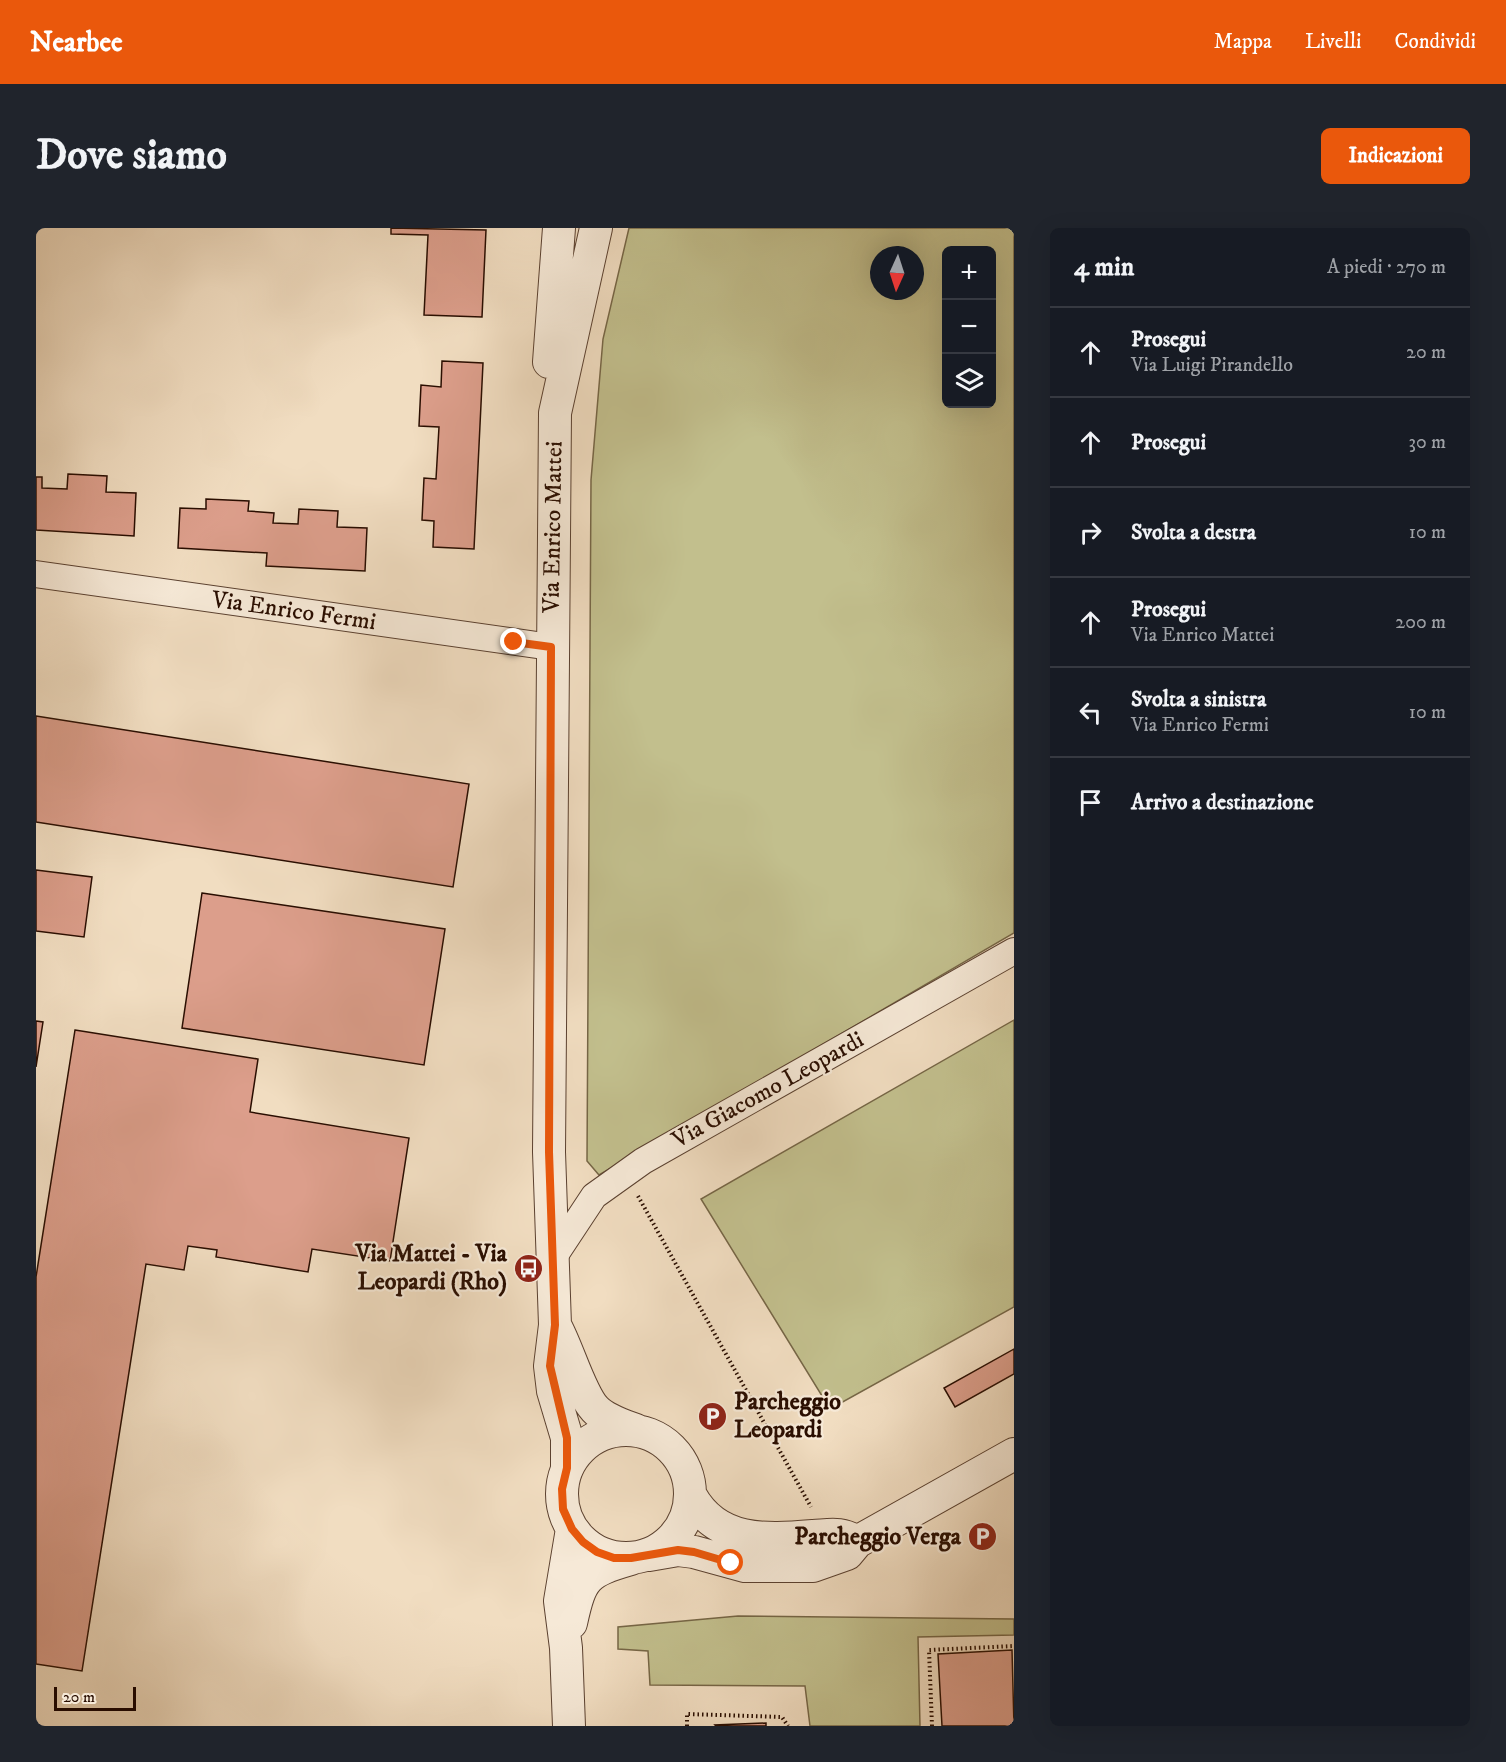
<!DOCTYPE html>
<html lang="it">
<head>
<meta charset="utf-8">
<style>
  :root { --surface:#171b24; --page:#20242c; --text:#f1f3f6; --muted:#9ea1a6; --line:#363941; --accent:#ea580c }
  body { margin:0; font-family:"IM FELL DW Pica",serif; background:var(--page); color:var(--text) }
  .controls { position:absolute; right:18px; top:18px; display:grid; overflow:hidden; border-radius:9px; box-shadow:0 6px 24px #0002 }
  .controls button { width:54px; height:54px; display:grid; place-items:center; padding:0; border:0; border-bottom:2px solid var(--line); background:var(--surface); color:var(--text); font:30px sans-serif }
  .compass { position:absolute; left:834px; top:18px; width:54px; height:54px; border-radius:50%; background:var(--surface); box-shadow:0 6px 24px #0002; rotate:183deg }
  .scale { position:absolute; left:18px; bottom:15px; width:82px; box-sizing:border-box; padding-left:6px; border:3px solid #290d00; border-top:0; font-size:16px; line-height:21px; white-space:nowrap; color:#290d00; -webkit-text-stroke:4px #f6e9d7; paint-order:stroke }
  .stop { position:absolute; width:18px; height:18px; margin:-14px; border:4px solid #ea580c; border-radius:50%; background:#fff }
  .stop.end { background:#ea580c; border-color:#fff; box-shadow:0 2px 6px #0008 }
  .list { margin:0; padding:0; list-style:none }
  h2 { display:flex; justify-content:space-between; align-items:center; height:78px; margin:0; padding:0 24px; font-size:26px }
  h2 small { font-size:20px; font-weight:400; color:var(--muted) }
  .list li { display:grid; grid-template-columns:39px 1fr auto; gap:18px; align-items:center; box-sizing:border-box; height:90px; padding:0 24px; border-top:2px solid var(--line) }
  .list b { display:block; font-size:22px; white-space:nowrap }
  .list p { margin:0; font-size:20px; white-space:nowrap; color:var(--muted) }
  .list em { font-size:20px; font-style:normal; color:var(--muted) }
  .icon { flex:none; width:33px; height:33px; fill:none; stroke:currentColor; stroke-width:2; stroke-linecap:round; stroke-linejoin:round }
  .map { position:relative; flex:none; width:978px; height:1498px; overflow:hidden; border-radius:9px }
  header { display:flex; align-items:center; gap:36px; box-sizing:border-box; height:84px; padding:0 30px; background:var(--accent); color:#fff }
  header strong { font-size:28px }
  nav { display:flex; gap:33px; margin-inline-start:auto; font-size:21px }
  .intro { display:flex; align-items:center; justify-content:space-between; box-sizing:border-box; height:144px; padding:0 36px }
  h1 { margin:0; font-size:42px }
  .button { padding:15px 27px; border-radius:9px; background:var(--accent); color:#fff; font-size:21px; font-weight:700 }
  main { display:flex; gap:36px; padding:0 36px }
  aside { flex:1; background:var(--surface); border-radius:9px; box-shadow:0 6px 24px #0002 }
  .map>svg:first-child { display:block }
</style>
</head>
<body>
<header>
<strong>Nearbee</strong>
<nav><a>Mappa</a><a>Livelli</a><a>Condividi</a></nav>
</header>
<div class="intro"><h1>Dove siamo</h1><a class="button">Indicazioni</a></div>
<main>
<div class="map">
<svg width="978" height="1498" viewBox="0 0 978 1498">
  <rect width="100%" height="100%" fill="#f1ddc1"/>
  <filter id="stains"><feTurbulence type="fractalNoise" baseFrequency=".00333" numOctaves="4"/><feColorMatrix values="0 0 0 0 .2 0 0 0 0 .09 0 0 0 0 .02 0 0 0 .5 -.17"/></filter>
  <radialGradient id="worn" r=".72"><stop offset=".6" stop-color="#630" stop-opacity="0"/><stop offset="1" stop-color="#630" stop-opacity=".3"/></radialGradient>
  <path fill="#c2bf8d" stroke="#766646" stroke-width="1.5" fill-rule="evenodd" d="M593,0H978V705L563,947L551,933L555,252L567,111ZM910,22H956V176H910ZM843,27H879V63H843Z
    M978,792V1079L794,1181L665,971Z
    M702,1388L978,1391V1407L882,1409L884,1498H774L769,1458L614,1457L612,1423L582,1421V1399Z"/>
  <path fill="#dc9e8b" stroke="#290d00" stroke-width="1.5" d="M355,0L450,2L446,89L388,87L392,7L355,6Z
    M406,133L447,135L438,321L397,319L398,293L386,292L388,250L400,251L403,199L383,198L385,157L405,159Z
    M32,246L71,248L70,264L100,265L98,308L0,302V249H6V260L31,261Z
    M170,271L213,273L212,283L238,285L237,295L262,296L263,281L302,283L301,299L331,300L329,343L230,338L231,325L142,320L144,280L170,281Z
    M0,488L433,556L417,659L0,594Z
    M0,642L56,649L48,709L0,703Z
    M166,665L409,701L388,837L146,800Z
    M0,793L7,794L0,839Z
    M39,802L222,831L214,884L373,910L354,1033L276,1021L272,1044L180,1029L181,1022L152,1018L148,1042L110,1036L46,1443L0,1436V1049Z
    M978,1121V1146L919,1179L908,1160Z
    M976,1422L978,1498H906L902,1426Z
    M730,1495V1498H680L679,1497Z"/>
  <g fill="none" stroke-linecap="round" stroke-linejoin="round">
    <defs>
      <path id="minor" d="M0,346L515,419
        M515,1033L558,968L607,933L978,723"/>
      <path id="tertiary" d="M513,134L523,0
        M519,1097C532,1120 544,1165 559,1181C569,1192 586,1197 600,1202
        M526 1266a64 64 0 1 1 128 0a64 64 0 1 1-128 0Z
        M531,1241V1210L517,1163L514,1138L519,1097L513,924L519,185L560,0
        M655,1268C681,1315 729,1312 777,1308C795,1307 805,1304 821,1314
        M613,1327L642,1322L658,1324L709,1338H777L811,1326L821,1314L978,1226
        M535,1395C545,1349 550,1344 595,1331
        M533,1498L530,1420L524,1373L536,1301"/>
    </defs>
    <use href="#minor" stroke="#5b4130" stroke-width="28"/>
    <use href="#tertiary" stroke="#5b4130" stroke-width="34"/>
    <path stroke="#290d00" stroke-width="4" stroke-dasharray="1.5 3" stroke-linecap="butt" d="M602,968L775,1279
      M651,1498V1486L746,1489L752,1498
      M896,1498L893,1422L978,1418"/>
    <use href="#minor" stroke="#f6e9d7" stroke-width="26"/>
    <use href="#tertiary" stroke="#f6e9d7" stroke-width="32"/>
  </g>
  <g fill="none" stroke-linecap="round" stroke-linejoin="round">
    <path stroke="#ea580c" stroke-width="8" d="M478,414L515,419L513,924L519,1097L514,1138L531,1210V1240L526,1261L527,1281L536,1301L547,1314L561,1324L578,1330H595L642,1322L658,1324L695,1335"/>
  </g>
  <defs>
    <symbol id="bus-disc" viewBox="-11 -11 22 22"><circle r="9.5" fill="#8f2418" stroke="#f6e9d7"/><path d="M-5-6H5V4H4V6H2V4H-2V6H-4V4H-5ZM-3.5-4V0h7V-4ZM-3.5 1.2v1.5H-2V1.2ZM2 1.2v1.5H3.5V1.2Z" fill="#fff"/></symbol>
    <symbol id="parking-disc" viewBox="-11 -11 22 22"><circle r="9.5" fill="#8f2418" stroke="#f6e9d7"/><path d="M-3.5-5.5H1a3.5 3.5 0 0 1 0 7H-1V5.5H-3.5ZM-1-3.4V-.6H.8a1.4 1.4 0 0 0 0-2.8Z" fill="#fff"/></symbol>
  </defs>
  <g fill-rule="evenodd">
    <use href="#bus-disc" x="476" y="1024" width="33" height="33"/>
    <use href="#parking-disc" x="660" y="1172" width="33" height="33"/>
    <use href="#parking-disc" x="930" y="1292" width="33" height="33"/>
  </g>
  <g text-anchor="middle" dominant-baseline="central" stroke-width="4.5" stroke-linejoin="round" paint-order="stroke">
    <g font-size="24" fill="#290d00" stroke="#f6e9d7">
      <text transform="translate(517 299) rotate(-89)">Via Enrico Mattei</text>
      <text transform="translate(258 383) rotate(8)">Via Enrico Fermi</text>
      <text transform="translate(732 862) rotate(-29)">Via Giacomo Leopardi</text>
    </g>
    <g font-size="24" font-weight="bold" fill="#290d00" stroke="#f6e9d7" text-anchor="end">
      <text x="471" y="1026">Via Mattei - Via<tspan x="471" dy="28">Leopardi (Rho)</tspan></text>
      <text x="698" y="1174" text-anchor="start">Parcheggio<tspan x="698" dy="28">Leopardi</tspan></text>
      <text x="925" y="1309">Parcheggio Verga</text>
    </g>
  </g>
  <rect width="100%" height="100%" filter="url(#stains)"/>
  <rect width="100%" height="100%" fill="url(#worn)"/>
</svg>
<div class="controls">
<button>+</button>
<button>−</button>
<button><svg class="icon" aria-label="layers" viewBox="0 0 24 24"><path d="M12 4l9 5-9 5-9-5zM3 14l9 5 9-5"/></svg></button>
</div>
<svg class="compass" viewBox="-18 -18 36 36"><path d="M0-13l5 13h-10z" fill="#e53935"/><path d="M0 13l5-13h-10z" fill="#9ea1a6"/></svg>
<div class="scale">20 m</div>
<div class="stop" style="left:695px;top:1335px"></div>
<div class="stop end" style="left:478px;top:414px"></div>
</div>
<aside>
<h2>4 min<small>A piedi · 270 m</small></h2>
<ul class="list">
<li><svg class="icon" aria-label="ahead" viewBox="0 0 24 24"><path d="M12 20V5M6 11l6-6 6 6"/></svg><div><b>Prosegui</b><p>Via Luigi Pirandello</p></div><em>20 m</em></li>
<li><svg class="icon" aria-label="ahead" viewBox="0 0 24 24"><path d="M12 20V5M6 11l6-6 6 6"/></svg><div><b>Prosegui</b></div><em>30 m</em></li>
<li><svg class="icon" aria-label="right" viewBox="0 0 24 24"><path d="M7 20v-9h11M14 6l5 5-5 5"/></svg><div><b>Svolta a destra</b></div><em>10 m</em></li>
<li><svg class="icon" aria-label="ahead" viewBox="0 0 24 24"><path d="M12 20V5M6 11l6-6 6 6"/></svg><div><b>Prosegui</b><p>Via Enrico Mattei</p></div><em>200 m</em></li>
<li><svg class="icon" aria-label="left" viewBox="0 0 24 24"><path d="M17 20v-9H6M10 6l-5 5 5 5"/></svg><div><b>Svolta a sinistra</b><p>Via Enrico Fermi</p></div><em>10 m</em></li>
<li><svg class="icon" aria-label="arrive" viewBox="0 0 24 24"><path d="M6 21V4h12l-3 4 3 4H6"/></svg><div><b>Arrivo a destinazione</b></div></li>
</ul>
</aside>
</main>
</body>
</html>
